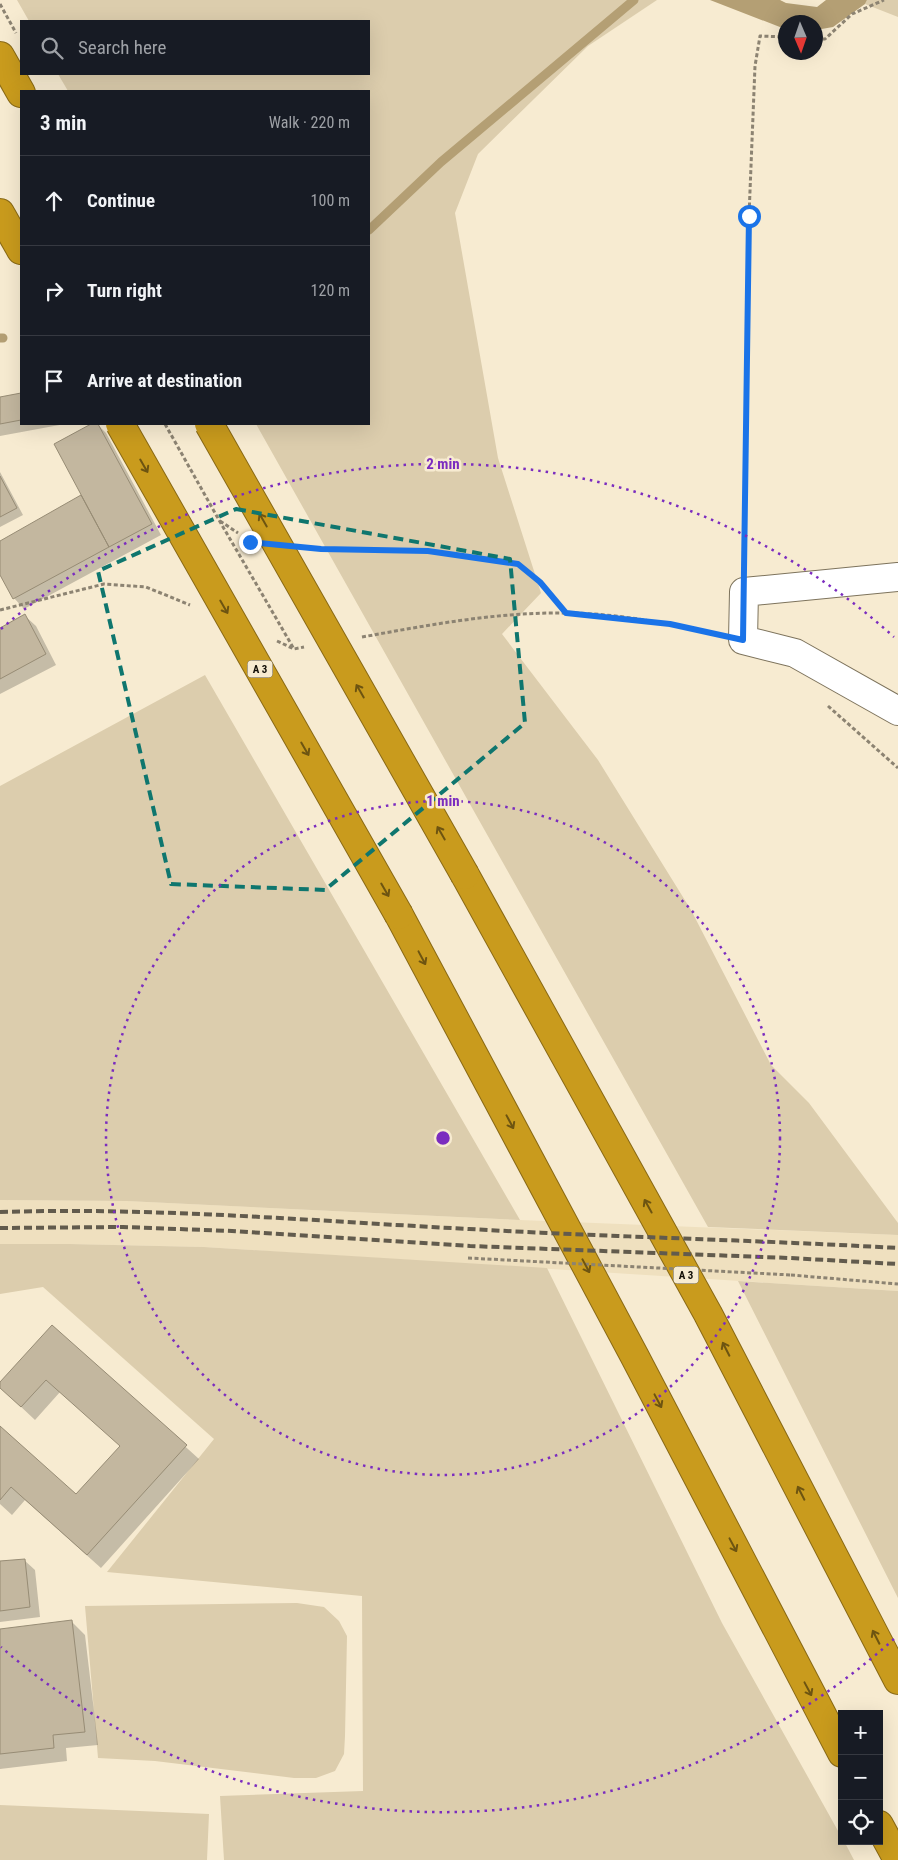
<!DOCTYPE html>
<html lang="en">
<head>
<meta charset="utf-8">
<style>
  :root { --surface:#171b24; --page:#242831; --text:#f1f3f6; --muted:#9ea1a6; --line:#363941 }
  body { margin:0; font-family:"Roboto Condensed",sans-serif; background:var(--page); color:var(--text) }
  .controls { position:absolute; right:15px; bottom:15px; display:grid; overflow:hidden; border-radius:0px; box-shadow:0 5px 20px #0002 }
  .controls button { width:45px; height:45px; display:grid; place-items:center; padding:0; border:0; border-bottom:1px solid var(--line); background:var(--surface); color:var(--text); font:25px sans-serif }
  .compass { position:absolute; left:778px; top:15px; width:45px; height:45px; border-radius:50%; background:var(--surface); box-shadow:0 5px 20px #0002; rotate:178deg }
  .stop { position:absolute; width:15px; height:15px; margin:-11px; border:4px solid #1a73e8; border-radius:50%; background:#fff }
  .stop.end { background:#1a73e8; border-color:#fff; box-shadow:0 1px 5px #0008 }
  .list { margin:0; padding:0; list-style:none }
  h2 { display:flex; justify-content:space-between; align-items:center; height:65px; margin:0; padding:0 20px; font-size:21px }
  h2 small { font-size:16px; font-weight:400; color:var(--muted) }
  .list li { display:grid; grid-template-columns:32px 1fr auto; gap:15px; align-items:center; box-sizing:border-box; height:90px; padding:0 20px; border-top:1px solid var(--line) }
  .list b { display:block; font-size:19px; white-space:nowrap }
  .list em { font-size:16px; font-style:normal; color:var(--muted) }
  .icon { flex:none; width:28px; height:28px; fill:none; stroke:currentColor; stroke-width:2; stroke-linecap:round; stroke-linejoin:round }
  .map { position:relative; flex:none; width:898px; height:1860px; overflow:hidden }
  .search { position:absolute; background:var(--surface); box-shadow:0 5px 20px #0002; left:20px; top:20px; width:350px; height:55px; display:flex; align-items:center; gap:12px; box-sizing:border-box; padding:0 18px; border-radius:0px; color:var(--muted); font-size:19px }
  .panel { position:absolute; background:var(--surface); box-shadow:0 5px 20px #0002; left:20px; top:90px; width:350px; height:335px; border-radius:0px }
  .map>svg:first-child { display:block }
</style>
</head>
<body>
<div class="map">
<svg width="898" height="1860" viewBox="0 0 898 1860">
  <rect width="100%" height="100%" fill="#f7ebd1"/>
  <path fill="#efe0bf" d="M0,1200L126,1201L520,1220L898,1235V1291L204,1247L70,1244H0Z"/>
  <path fill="#dccdad" d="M17,0H657L588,46L478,154L455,213L498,458L541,593L502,634L598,760L691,910L771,1065L809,1103L898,1223V1235L708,1227L256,424H369V91H68L58,74H369V21H29Z
    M867,0H898V17L865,4Z
    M205,675L520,1220L126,1201L0,1200V786Z
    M0,1244H70L204,1247L547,1268L722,1623L842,1838V1841H844L854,1860H224L220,1796L363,1791L362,1596L107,1572L214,1439L43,1287L0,1294Z
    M738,1281L898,1291V1598Z
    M297,1603L324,1607L339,1621L347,1636L345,1736L344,1754L335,1771L316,1778H294L155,1761L98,1758L85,1606Z
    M0,1805L209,1814L207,1860H0Z"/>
  <path fill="#b49f74" d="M710,0H780L786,3L817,7L826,0H867L865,4L833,27L816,30V22H786L785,29Z"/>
  <path fill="#0003" d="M21,395V424H65L0,436V399Z
    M94,424H97L106,433L161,535L24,609L14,598L0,573V542L83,495L55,444Z
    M0,472L23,515L0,527Z
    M25,616L36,626L56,665L0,694V629Z
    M52,1326L199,1459L101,1568L25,1500L12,1515L0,1504V1427L76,1496L121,1446L60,1392L35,1420L0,1387V1384Z
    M24,1560L35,1570L40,1617L0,1622V1563Z
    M72,1622L85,1635L98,1745L66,1748L67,1761L0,1769V1630Z"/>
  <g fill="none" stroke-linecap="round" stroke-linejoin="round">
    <path stroke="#b49f74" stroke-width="9" d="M369,230L441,162L634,0
      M0,338H3"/>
  </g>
  <path fill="#c3b79f" stroke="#978c75" d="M21,393V420L0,424V397Z
    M91,424H98L152,524L109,547L54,444Z
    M0,476L17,508L0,517Z
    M81,495L109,547L13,599L0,575V541Z
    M25,614L46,654L0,679V628Z
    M52,1325L187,1445L87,1555L11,1487L0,1500V1426L76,1494L120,1446L46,1380L21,1407L0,1388V1382Z
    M25,1559L30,1607L0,1611V1561Z
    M72,1620L85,1732L53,1735L54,1748L0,1754V1629Z"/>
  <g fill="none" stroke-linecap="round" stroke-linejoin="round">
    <defs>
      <path id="minor" d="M898,577L744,592L743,640L795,653L898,711"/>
      <path id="highway" d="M0,56L21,93
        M0,213L21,250
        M465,875L708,1314L898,1680
        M399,915L635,1357L842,1753
        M879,1825L898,1860"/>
    </defs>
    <use href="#minor" stroke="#7d735c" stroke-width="30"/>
    <use href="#highway" stroke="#896915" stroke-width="30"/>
    <path stroke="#8c8372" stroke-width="3" stroke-dasharray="4 2.5" stroke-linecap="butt" d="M0,4L16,33
      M816,39H825L852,14L884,0
      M165,424L219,520L294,649L304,647
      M220,521L238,533
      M311,548L428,551L518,564L540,582L566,612
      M744,564L749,216L755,66L760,36L786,37
      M0,610L104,584L146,587L190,605
      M362,637C429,625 497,612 565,613C615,613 666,623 715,634
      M277,641L294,649
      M828,706L898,768
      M791,1275L898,1284"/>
    <use href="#minor" stroke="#fff" stroke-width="28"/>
    <use href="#highway" stroke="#c99b1d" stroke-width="28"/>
    <path stroke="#625b4d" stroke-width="4" stroke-dasharray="8 4" stroke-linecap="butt" d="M0,1212C157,1207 313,1221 469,1229C612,1237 755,1240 898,1248
      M0,1228L123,1227L232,1231L470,1246L790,1258L898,1264"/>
    <defs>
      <path id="highway-bridge" d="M120,424L399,915
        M209,424L465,875"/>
    </defs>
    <use href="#highway-bridge" stroke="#896915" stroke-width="30" stroke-linecap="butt"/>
    <path stroke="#8c8372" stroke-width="3" stroke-dasharray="4 2.5" stroke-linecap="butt" d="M468,1258L791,1275"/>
    <use href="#highway-bridge" stroke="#c99b1d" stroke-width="28"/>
  </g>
  <defs><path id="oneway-shaft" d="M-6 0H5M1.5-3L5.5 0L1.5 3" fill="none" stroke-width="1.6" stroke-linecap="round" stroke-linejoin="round" transform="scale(1.25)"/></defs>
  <g stroke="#6d5411">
    <use href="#oneway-shaft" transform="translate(144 466) rotate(60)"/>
    <use href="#oneway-shaft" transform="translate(263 520) rotate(-120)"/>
    <use href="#oneway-shaft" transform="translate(224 607) rotate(60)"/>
    <use href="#oneway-shaft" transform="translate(360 691) rotate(-120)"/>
    <use href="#oneway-shaft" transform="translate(305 749) rotate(60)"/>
    <use href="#oneway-shaft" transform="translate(441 833) rotate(-120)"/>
    <use href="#oneway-shaft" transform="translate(385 890) rotate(60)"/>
    <use href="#oneway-shaft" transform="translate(422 958) rotate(62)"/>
    <use href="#oneway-shaft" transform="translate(510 1122) rotate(62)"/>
    <use href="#oneway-shaft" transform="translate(648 1206) rotate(-119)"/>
    <use href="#oneway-shaft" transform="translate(586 1266) rotate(62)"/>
    <use href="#oneway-shaft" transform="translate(726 1349) rotate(-117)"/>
    <use href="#oneway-shaft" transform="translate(658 1401) rotate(62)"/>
    <use href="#oneway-shaft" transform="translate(801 1493) rotate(-117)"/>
    <use href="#oneway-shaft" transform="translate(733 1545) rotate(62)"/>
    <use href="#oneway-shaft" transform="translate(876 1637) rotate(-117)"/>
    <use href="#oneway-shaft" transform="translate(808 1689) rotate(62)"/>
  </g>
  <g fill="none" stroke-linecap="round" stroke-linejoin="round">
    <path stroke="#1a73e8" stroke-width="6" d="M250,542L321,549L428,551L518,564L540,582L566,613L670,624L743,640L749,216"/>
  </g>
  <path fill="none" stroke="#0f766e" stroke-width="4" stroke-dasharray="10 6" stroke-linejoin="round" d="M236,509L510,559L525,723L325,890L171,884L98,571Z"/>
  <g fill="none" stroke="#7b2cbf" stroke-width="2.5" stroke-dasharray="2.5 5">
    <circle cx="443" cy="1138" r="337"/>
    <path d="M894 1639A674 674 0 0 1 1 1647M1 629A674 674 0 0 1 894 637"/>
  </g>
  <g text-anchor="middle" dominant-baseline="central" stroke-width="5" stroke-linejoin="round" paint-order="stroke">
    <g fill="#f7ebd1" stroke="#565042" stroke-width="1">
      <rect x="247.5" y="660.5" width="25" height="17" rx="4"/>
      <rect x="673.5" y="1266.5" width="25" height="17" rx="4"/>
    </g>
    <g font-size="11" font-weight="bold" fill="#110d05">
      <text x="260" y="669">A 3</text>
      <text x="686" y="1275">A 3</text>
    </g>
  </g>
  <circle cx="443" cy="1138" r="8" fill="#7b2cbf" stroke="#f7ebd1" stroke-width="2.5"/>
  <g font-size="15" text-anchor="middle" font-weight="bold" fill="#7b2cbf" stroke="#f7ebd1" stroke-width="5" stroke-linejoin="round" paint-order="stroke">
    <text x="443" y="469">2 min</text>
    <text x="443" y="806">1 min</text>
  </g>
</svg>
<div class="controls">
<button>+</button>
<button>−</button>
<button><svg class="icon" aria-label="locate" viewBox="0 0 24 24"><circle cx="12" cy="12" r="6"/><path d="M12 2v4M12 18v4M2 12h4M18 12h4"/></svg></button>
</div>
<svg class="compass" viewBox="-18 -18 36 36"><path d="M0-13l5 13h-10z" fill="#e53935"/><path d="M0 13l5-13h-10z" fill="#9ea1a6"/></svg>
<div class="stop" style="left:749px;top:216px"></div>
<div class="stop end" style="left:250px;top:542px"></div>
<div class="search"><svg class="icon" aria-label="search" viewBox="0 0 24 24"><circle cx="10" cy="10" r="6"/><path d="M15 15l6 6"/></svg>Search here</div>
<section class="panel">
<h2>3 min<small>Walk · 220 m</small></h2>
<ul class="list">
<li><svg class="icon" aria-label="ahead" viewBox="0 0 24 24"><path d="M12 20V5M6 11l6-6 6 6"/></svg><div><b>Continue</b></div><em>100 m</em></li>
<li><svg class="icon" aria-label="right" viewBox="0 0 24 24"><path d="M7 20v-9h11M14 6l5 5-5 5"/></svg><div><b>Turn right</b></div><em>120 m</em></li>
<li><svg class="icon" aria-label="arrive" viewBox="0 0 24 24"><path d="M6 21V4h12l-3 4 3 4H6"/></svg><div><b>Arrive at destination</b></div></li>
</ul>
</section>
</div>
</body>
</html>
